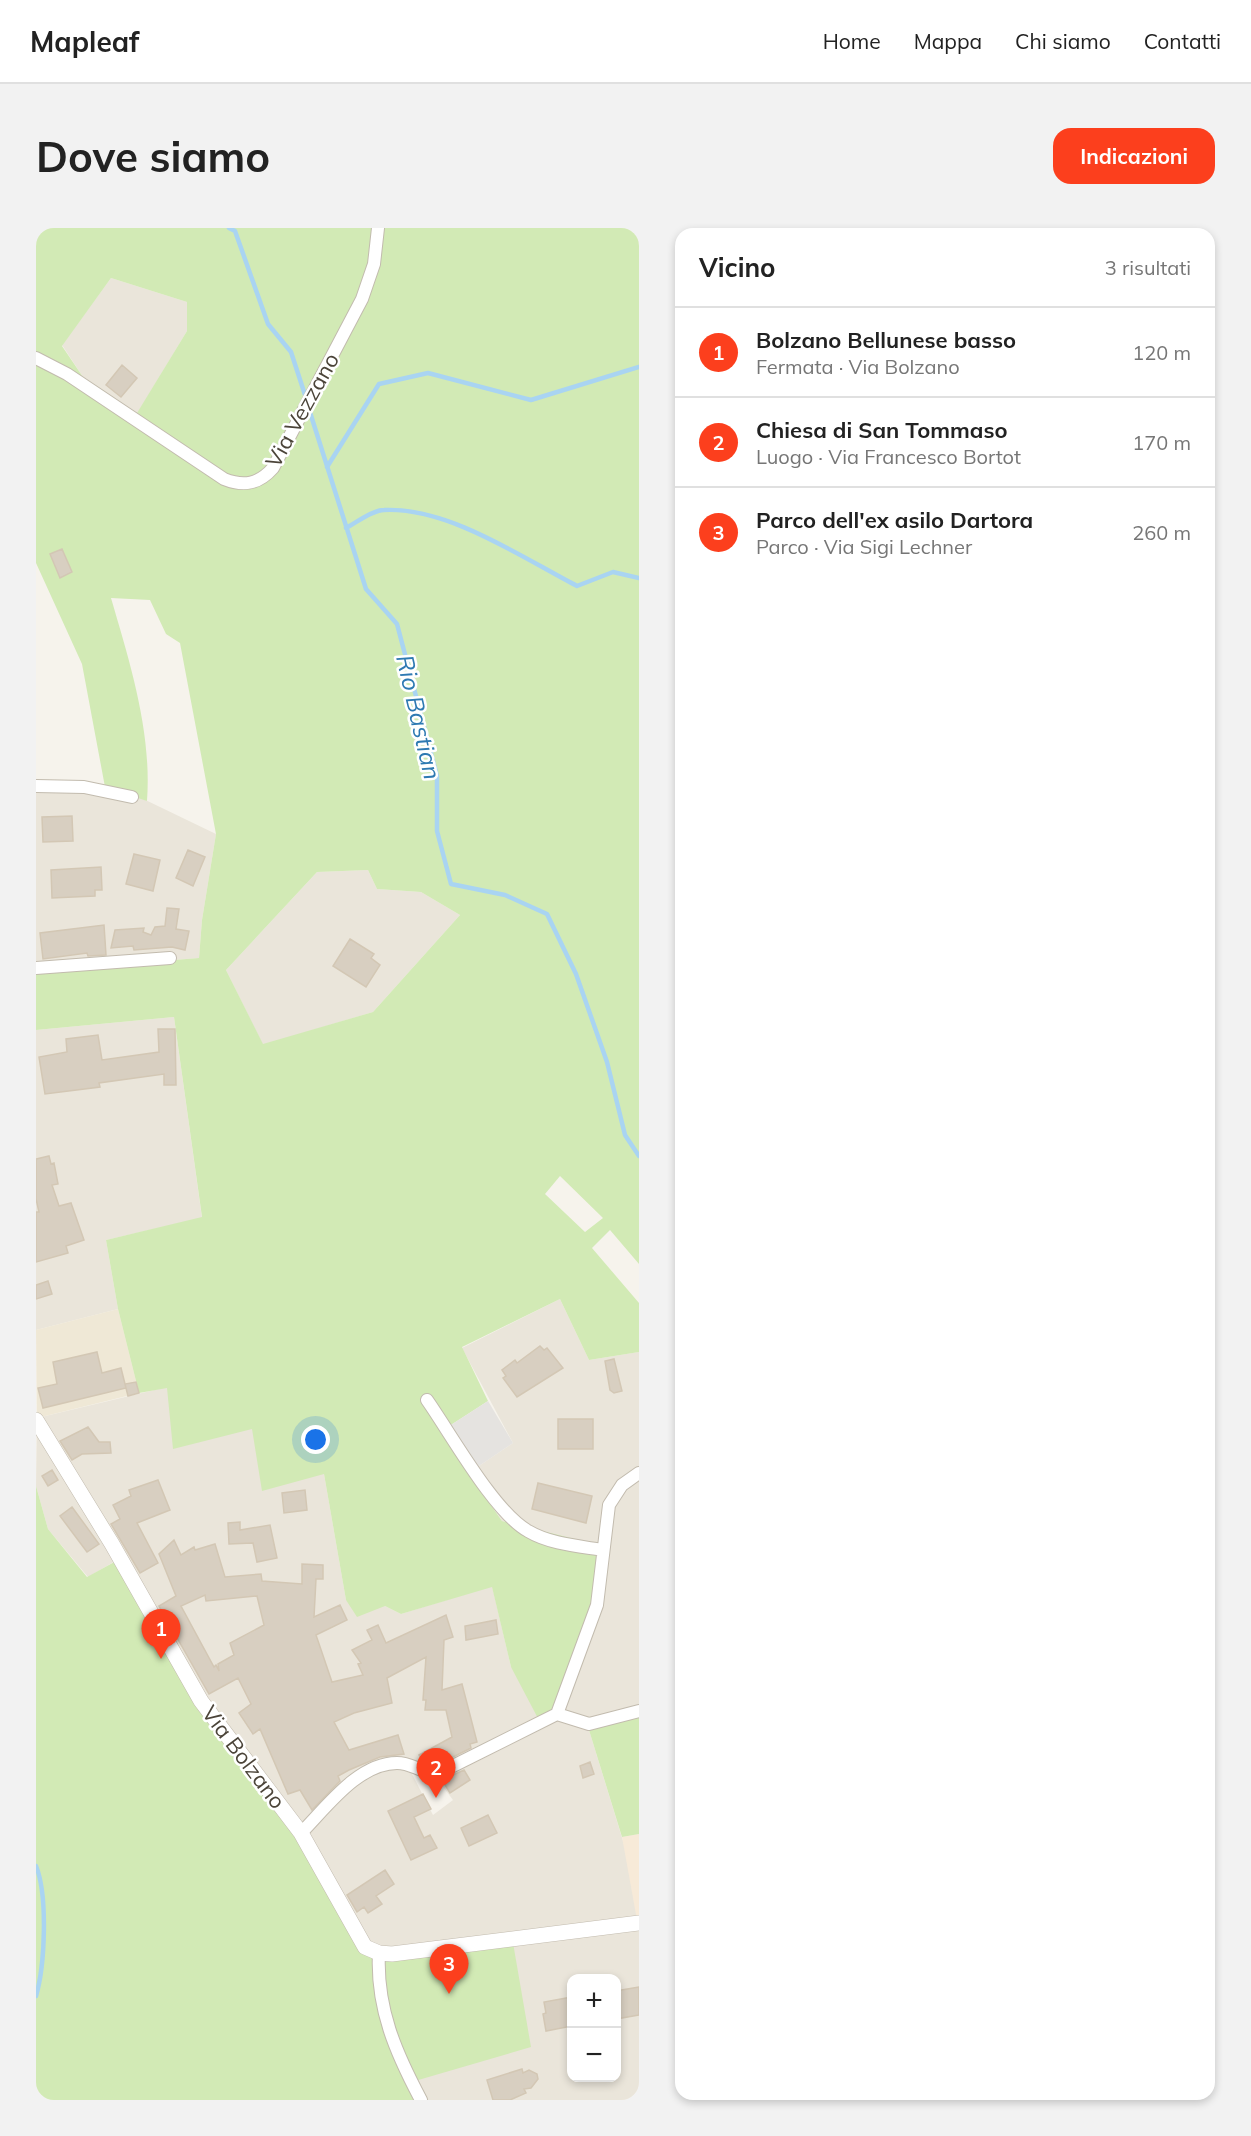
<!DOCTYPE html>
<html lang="it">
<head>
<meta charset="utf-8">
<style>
  :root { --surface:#fff; --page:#f2f2f2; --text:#222; --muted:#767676; --line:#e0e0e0; --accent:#fc3f1d }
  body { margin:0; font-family:Mulish,sans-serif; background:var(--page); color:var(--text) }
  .controls { position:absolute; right:18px; bottom:18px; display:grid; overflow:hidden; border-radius:12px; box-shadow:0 3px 9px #0003 }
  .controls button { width:54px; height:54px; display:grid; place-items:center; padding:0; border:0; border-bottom:2px solid var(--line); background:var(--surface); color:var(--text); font:30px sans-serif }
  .you { position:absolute; left:280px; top:1212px; width:21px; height:21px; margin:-15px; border:4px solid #fff; border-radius:50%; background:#1a73e8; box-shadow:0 0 0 9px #1a73e833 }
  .badge { display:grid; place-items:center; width:39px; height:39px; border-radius:50%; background:var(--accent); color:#fff; font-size:20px; font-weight:700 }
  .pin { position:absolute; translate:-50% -50px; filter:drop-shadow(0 2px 3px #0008) }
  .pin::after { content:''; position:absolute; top:32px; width:21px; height:18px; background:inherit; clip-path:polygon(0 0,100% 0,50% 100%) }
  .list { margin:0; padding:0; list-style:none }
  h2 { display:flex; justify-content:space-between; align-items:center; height:78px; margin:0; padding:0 24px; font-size:26px }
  h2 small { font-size:20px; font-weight:400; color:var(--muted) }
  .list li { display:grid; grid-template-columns:39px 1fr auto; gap:18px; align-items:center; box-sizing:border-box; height:90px; padding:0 24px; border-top:2px solid var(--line) }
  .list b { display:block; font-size:22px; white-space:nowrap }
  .list p { margin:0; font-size:20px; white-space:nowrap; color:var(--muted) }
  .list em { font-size:20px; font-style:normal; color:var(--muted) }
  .map { position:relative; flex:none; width:603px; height:1872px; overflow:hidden; border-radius:18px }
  header { display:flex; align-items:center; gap:36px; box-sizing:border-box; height:84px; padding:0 30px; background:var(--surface); border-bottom:2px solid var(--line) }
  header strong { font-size:28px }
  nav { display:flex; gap:33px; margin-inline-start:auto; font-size:21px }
  .intro { display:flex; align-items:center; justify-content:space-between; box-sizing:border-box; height:144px; padding:0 36px }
  h1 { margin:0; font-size:42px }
  .button { padding:15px 27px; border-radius:18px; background:var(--accent); color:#fff; font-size:21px; font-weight:700 }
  main { display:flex; gap:36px; padding:0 36px }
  aside { flex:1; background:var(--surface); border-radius:18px; box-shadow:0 3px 9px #0003 }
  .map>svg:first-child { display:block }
</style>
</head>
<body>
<header>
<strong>Mapleaf</strong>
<nav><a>Home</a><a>Mappa</a><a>Chi siamo</a><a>Contatti</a></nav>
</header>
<div class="intro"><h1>Dove siamo</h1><a class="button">Indicazioni</a></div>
<main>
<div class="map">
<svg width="603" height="1872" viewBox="0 0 603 1872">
  <rect width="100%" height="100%" fill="#f6f3ec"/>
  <path fill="#eae5da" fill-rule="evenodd" d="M75,50L151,74V103L101,186L47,149L26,117Z
    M0,555L97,566L180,606L166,692L163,730L0,743Z
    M332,642L341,661L385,664L424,687L337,784L227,817L190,742L281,644Z
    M138,789L166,990L70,1012L82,1081L0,1102V802Z
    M524,1071L553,1132L603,1124V1484L553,1502L591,1626L603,1692V1872H380L330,1727L81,1332L52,1349L12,1301L0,1258L1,1190L131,1159L216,1200L288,1246L310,1372L349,1378L365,1386L456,1358L475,1439L535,1461L568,1371V1318L466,1293L434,1244L477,1215L426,1120ZM375,1544L388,1549L399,1548L417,1572L397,1587ZM536,1750H580V1850H536Z"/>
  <path fill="#f7ead8" d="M603,1606V1692H601L586,1609Z"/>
  <path fill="#efe8d6" d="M82,1081L103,1165L1,1190L0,1102Z"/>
  <path fill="#d2eab5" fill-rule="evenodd" d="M0,0H603V1036L574,1002L556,1020L603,1075V1124L553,1132L524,1071L426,1119L452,1173L404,1204L466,1293L568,1318V1371L535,1461L506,1498L475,1439L456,1359L365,1386L349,1378L321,1389L310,1372L288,1246L226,1263L216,1201L137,1221L131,1160L103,1165L82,1081L70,1012L166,989L138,789L0,802V743L163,730L166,692L180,606L144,415L130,406L114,372L75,370C94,435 116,504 111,573L69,559L46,436L0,335ZM75,50L151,74V103L101,185L47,149L26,118ZM332,642L341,661L385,664L424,687L337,784L227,816L190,742L281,644ZM524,948L567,990L549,1004L509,966Z
    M0,1258L12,1301L51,1349L82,1332L263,1612L330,1726L476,1709L495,1819L372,1855L380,1872H0Z
    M603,1484V1606L586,1609L553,1502Z"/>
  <path fill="#e5e3e0" d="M452,1173L477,1215L434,1244L404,1204Z"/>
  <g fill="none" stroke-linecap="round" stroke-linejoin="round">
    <path stroke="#a9d4f2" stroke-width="4.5" d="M193,0L199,3L232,96L255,124L270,170
      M272,178L330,361L361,396L401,548V603L415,656L469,667L511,686L540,746L571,834L589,907L603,928
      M291,239L343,156L392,145L495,172L603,139
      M310,300C320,295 336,282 348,282C412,279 485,329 541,358L577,344L603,350
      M0,1638C12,1668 9,1737 0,1768"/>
  </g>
  <path fill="#d8cfc1" stroke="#d3c7b4" stroke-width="1.5" fill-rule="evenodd" d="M86,137L101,150L85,169L70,157Z
    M26,321L36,344L24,350L14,326Z
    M36,588L37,613L7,614L6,589Z
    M152,622L169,629L157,658L140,650Z
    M98,626L124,632L117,663L90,656Z
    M65,639L66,662H59V668L16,670L15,642Z
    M131,680L143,681L140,701L153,703L149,722L136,719L98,722L97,718L75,720L79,702L108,700L107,704L115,707L119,699L129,698Z
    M68,697L70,727L52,728L51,725L7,731L4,705Z
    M314,711L338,726L335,730L344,737L330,759L297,738Z
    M122,801H139L140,857H128V846L63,855L64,859L9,866L3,829L31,824L30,811L62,807L66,832L123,824Z
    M13,928L15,936L18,935L22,956L16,957L23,978L35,975L48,1012L30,1018L32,1025L0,1034V984H3L0,971V931Z
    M12,1053L16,1066L0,1071V1057Z
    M504,1118L508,1122L511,1120L527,1140L481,1169L467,1150L470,1148L466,1142L479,1132L481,1135Z
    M61,1124L66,1145L85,1140L90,1160L7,1180L2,1160L21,1156L17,1134Z
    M578,1131L586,1163L578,1165L574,1162L569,1133Z
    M100,1154L103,1165L92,1168L89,1156Z
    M522,1191H557V1221H522Z
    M52,1199L63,1214H74L75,1225L46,1226L36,1232L24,1213Z
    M16,1242L22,1252L12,1258L6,1248Z
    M122,1252L134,1282L101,1295L122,1335L104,1345L75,1296L84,1291L77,1277L95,1268L93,1262Z
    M502,1255L556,1268L550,1295L496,1281Z
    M269,1262L271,1282L248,1285L246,1265Z
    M36,1279L63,1316L51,1324L24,1288Z
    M204,1294V1302L234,1297L241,1330L221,1334L217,1315L193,1316L192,1295Z
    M138,1312L145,1327L158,1319L159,1322L179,1316L189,1349L225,1346L226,1353L266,1356V1336L287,1337V1351H280L278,1389L304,1377L311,1392L280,1407L296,1454L327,1447L322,1436L325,1435L316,1422L336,1412L331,1402L342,1397L350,1415L410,1387L417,1409L408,1412L406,1462L426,1456L441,1514L434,1516L435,1520L403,1536L389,1534L383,1527L416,1509L410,1482H389L390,1472H387L390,1429L351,1450L356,1475L318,1485L298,1494L313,1522L362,1507L368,1526L344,1529L313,1542L302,1548L304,1553L276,1582L264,1562L252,1566L224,1501L217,1506L203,1485L215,1476L202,1450L173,1466L123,1378L140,1368L123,1326ZM169,1367L170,1373L221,1368L228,1397L194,1415L198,1427L182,1436L183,1443L180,1437L178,1439L145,1378Z
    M460,1392L462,1406L430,1412L429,1398Z
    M554,1534L558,1546L547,1550L544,1538Z
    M428,1542L434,1552L414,1565L406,1552Z
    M387,1566L395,1581L378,1589L388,1610L394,1607L401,1620L375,1632L352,1583Z
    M452,1587L461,1605L433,1618L425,1600Z
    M349,1642L358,1656L340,1668L346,1676L332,1685L328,1679L321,1684L311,1667Z
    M603,1759V1787L580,1791V1763Z
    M536,1769V1798L510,1803L507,1786L510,1785L508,1774Z
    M486,1841L487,1845L493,1842L501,1846L502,1851L495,1860L488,1861L490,1865L474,1872H457L451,1852Z"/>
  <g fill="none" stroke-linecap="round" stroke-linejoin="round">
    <defs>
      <path id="minor" d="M0,130L31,146L188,251C208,259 223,256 237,240L326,71L338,36L342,0
        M0,558L48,559L96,569
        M0,740L134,730
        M391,1172C415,1206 458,1284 492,1303C514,1316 542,1318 567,1322
        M521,1486L561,1377L573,1277L586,1257L603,1245
        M265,1605C290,1580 322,1535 361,1535C378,1535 386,1547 405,1544L521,1486L553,1496L603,1483
        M343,1725C340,1780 360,1825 385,1872"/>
      <path id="tertiary" d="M0,1192L76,1316L165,1473L265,1605L329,1719L343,1725L356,1726L603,1695"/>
    </defs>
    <use href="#minor" stroke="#c2bbae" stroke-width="14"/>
    <use href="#tertiary" stroke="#c2bbae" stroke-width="16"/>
    <use href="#minor" stroke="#fff" stroke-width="12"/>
    <use href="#tertiary" stroke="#fff" stroke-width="15"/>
  </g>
  <g text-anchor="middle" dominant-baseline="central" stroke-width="5" stroke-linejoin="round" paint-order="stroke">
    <g font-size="22" fill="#4b4439" stroke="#fff">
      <text transform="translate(266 182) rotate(-61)">Via Vezzano</text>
      <text transform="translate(208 1529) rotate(53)">Via Bolzano</text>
    </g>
    <g font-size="24" font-style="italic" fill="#2e7ab2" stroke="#fff">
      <text transform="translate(383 489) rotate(77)">Rio Bastian</text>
    </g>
  </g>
</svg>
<div class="controls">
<button>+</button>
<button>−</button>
</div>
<div class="you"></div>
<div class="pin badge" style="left:125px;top:1431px">1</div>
<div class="pin badge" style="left:400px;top:1570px">2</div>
<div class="pin badge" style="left:413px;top:1766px">3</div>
</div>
<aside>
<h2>Vicino<small>3 risultati</small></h2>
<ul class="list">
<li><span class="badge">1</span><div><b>Bolzano Bellunese basso</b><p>Fermata · Via Bolzano</p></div><em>120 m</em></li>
<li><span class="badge">2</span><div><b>Chiesa di San Tommaso</b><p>Luogo · Via Francesco Bortot</p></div><em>170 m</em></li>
<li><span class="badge">3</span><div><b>Parco dell'ex asilo Dartora</b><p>Parco · Via Sigi Lechner</p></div><em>260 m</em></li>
</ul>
</aside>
</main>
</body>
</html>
